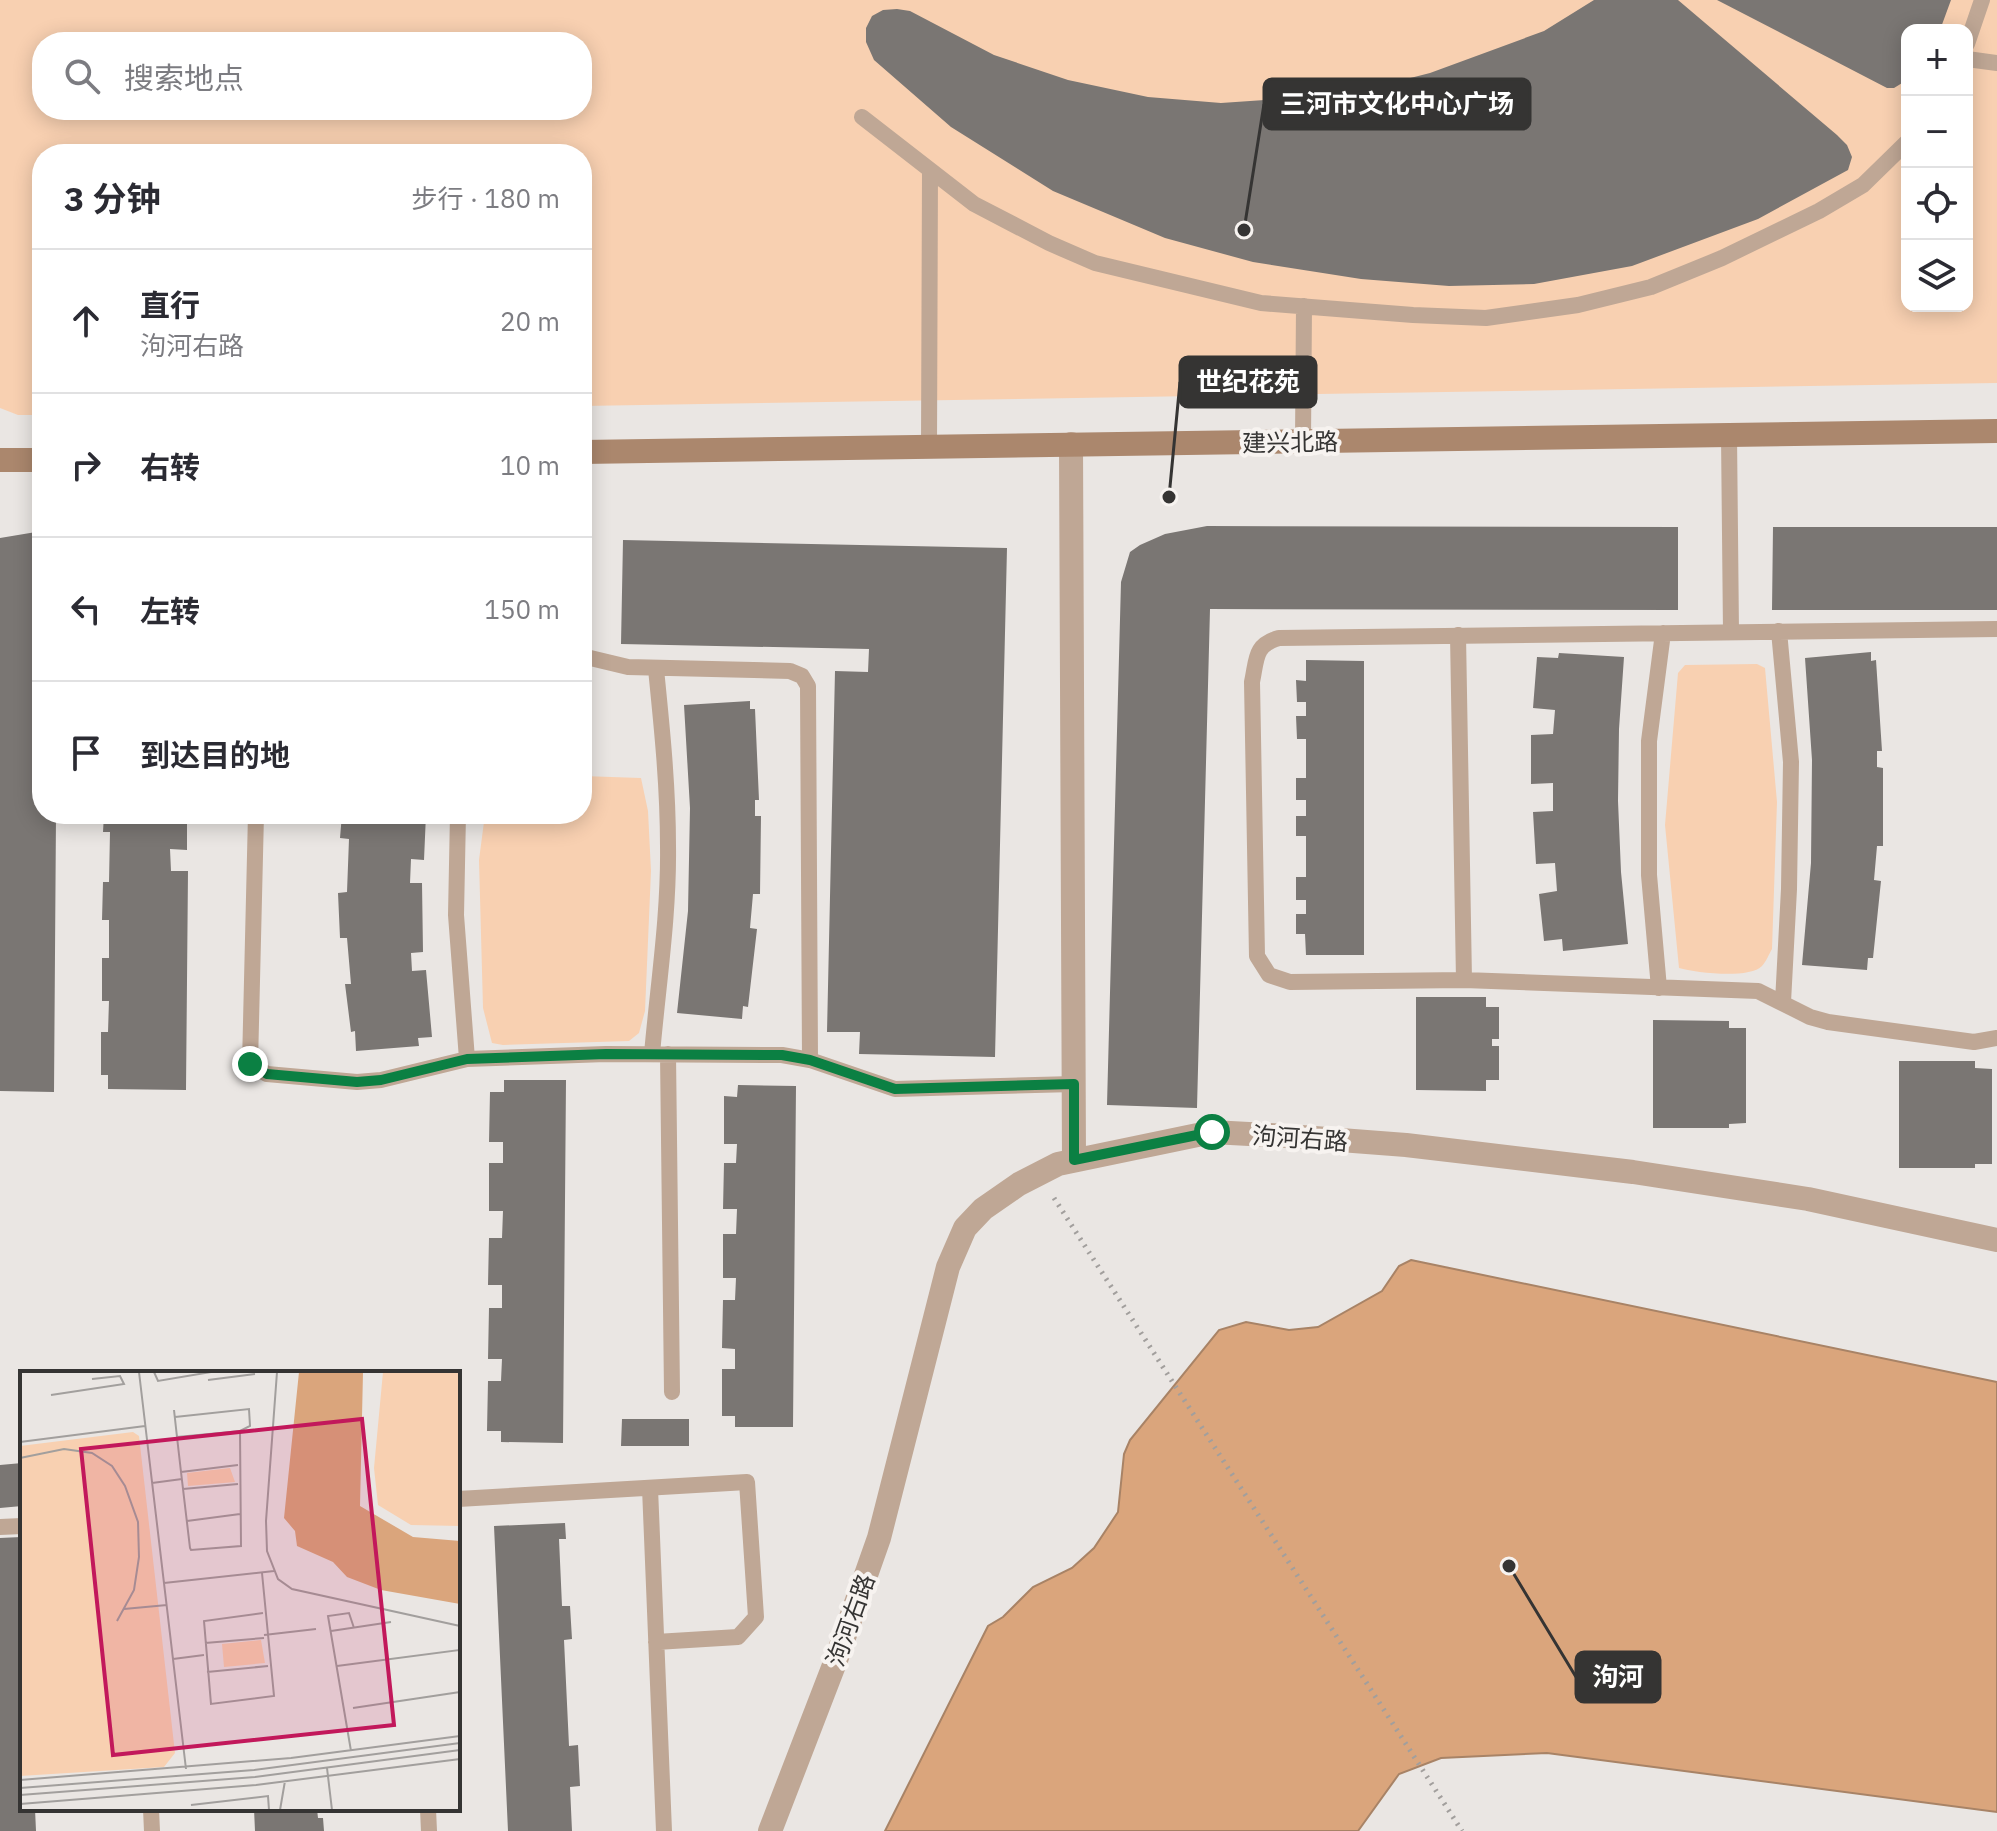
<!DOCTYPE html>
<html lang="zh">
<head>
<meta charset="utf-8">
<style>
  :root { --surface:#fff; --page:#f2f2f3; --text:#2b2b33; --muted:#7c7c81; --line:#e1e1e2 }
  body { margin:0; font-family:"IBM Plex Sans","Noto Sans SC",sans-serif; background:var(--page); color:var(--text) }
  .controls { position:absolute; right:24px; top:24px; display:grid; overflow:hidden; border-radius:16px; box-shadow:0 4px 20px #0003 }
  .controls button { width:72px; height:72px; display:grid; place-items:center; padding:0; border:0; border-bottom:2px solid var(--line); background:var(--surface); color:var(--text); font:40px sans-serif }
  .stop { position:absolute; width:24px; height:24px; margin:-18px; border:6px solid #0b8043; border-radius:50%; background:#fff }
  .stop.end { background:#0b8043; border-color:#fff; box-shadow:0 2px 8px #0008 }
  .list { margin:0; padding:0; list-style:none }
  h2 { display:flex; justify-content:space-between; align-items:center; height:104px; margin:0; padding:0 32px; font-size:34px }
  h2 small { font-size:26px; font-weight:400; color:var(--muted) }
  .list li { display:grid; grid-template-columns:52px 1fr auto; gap:24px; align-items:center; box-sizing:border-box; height:144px; padding:0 32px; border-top:2px solid var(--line) }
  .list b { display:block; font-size:30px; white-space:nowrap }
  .list p { margin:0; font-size:26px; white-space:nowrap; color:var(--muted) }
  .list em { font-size:26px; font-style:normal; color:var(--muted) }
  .icon { flex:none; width:44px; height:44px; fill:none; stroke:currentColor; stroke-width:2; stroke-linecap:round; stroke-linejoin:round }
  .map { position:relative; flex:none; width:1997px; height:1831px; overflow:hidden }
  .search { position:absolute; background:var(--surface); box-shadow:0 4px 20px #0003; left:32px; top:32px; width:560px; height:88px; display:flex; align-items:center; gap:20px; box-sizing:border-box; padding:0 28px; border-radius:32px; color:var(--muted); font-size:30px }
  .panel { position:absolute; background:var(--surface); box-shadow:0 4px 20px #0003; left:32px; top:144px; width:560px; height:680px; border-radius:32px }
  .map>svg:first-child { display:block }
</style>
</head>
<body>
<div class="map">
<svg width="1997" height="1831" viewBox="0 0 1997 1831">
  <rect width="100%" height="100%" fill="#eae6e3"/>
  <path fill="#f8d0b1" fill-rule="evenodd" d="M0,0H1997V383L582,406V154H42V415H18L0,408ZM1907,30H1967V306H1907ZM42,42H582V110H42Z
    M1757,664L1765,668L1777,802L1772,949C1769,954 1766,962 1762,966C1750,979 1696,973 1679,968L1665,825L1678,673L1685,665Z
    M582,776L641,778L648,811L651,871L645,1011L639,1033L629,1041L503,1045L492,1043L483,1008L479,860L485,814H582Z"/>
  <path fill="#daa57c" stroke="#a88366" stroke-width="2" d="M1411,1260L1997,1382V1812L1547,1753L1441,1758L1399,1774L1358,1831H885L988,1626L1003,1617L1033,1587L1072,1568L1094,1548L1118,1512L1124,1454L1130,1440L1219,1330L1246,1322L1289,1330L1318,1327L1382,1291L1399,1266Z"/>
  <path fill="#7a7673" d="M1594,0H1678L1837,135L1847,145L1852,157L1848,170L1758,219L1632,266L1534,284L1449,286L1361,279L1253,262L1165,238L1053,191L951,127L874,60L866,42V28L872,16L883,10L897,9L910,11L994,55L1068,80L1148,97L1221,103L1307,97L1375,87L1430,73L1544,31Z
    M1717,0H1951L1940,30H1907V80L1894,88H1887Z
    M1207,526L1678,527V610L1210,609L1197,1108L1107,1105L1121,582L1130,552L1140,545L1165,534Z
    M1773,527H1997V610H1772Z
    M42,531V814H56L54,1092L0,1091V538Z
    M623,540L1007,548L995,1057L859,1054L860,1032H827L835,671L868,672L869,649L621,644Z
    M1871,652V661L1876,660L1882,751H1877V767L1883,768V846H1877L1874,880L1881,881L1873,958H1868L1867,970L1802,965L1811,863L1812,760L1805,658Z
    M1559,653L1624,657L1619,729L1618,801L1621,872L1628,944L1563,951L1562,939L1544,941L1539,894L1557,891L1555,863L1536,864L1533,812L1553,811V783L1531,784V735L1553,734L1555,710L1533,708L1537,657L1558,658Z
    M1306,660L1364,661V955H1306L1305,934H1296V914H1306V900H1296V877H1306V836H1296V816H1306V800H1296V778H1306V739H1297L1296,716H1306V702H1297L1296,680L1306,681Z
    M750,701V709H755L759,800H755V816H761L760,894H753L750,928L757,929L748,1007L743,1006L742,1019L677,1013L688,911L690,808L684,705Z
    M104,814H187V850L170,849L171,871H188L186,1090L108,1089V1075H101V1032H108L109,1001H102V958H109V920H102L103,882H109L110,832H103Z
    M342,814H426L424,860L411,859L410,883H422L423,952L411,953L412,971L426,970L432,1037L418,1038L419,1046L356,1051L355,1031L351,1032L345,984H351L347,938H340L338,893L347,892L349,839L340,838Z
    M1416,997H1486V1007H1499V1039H1492V1046H1499V1080H1486V1091L1416,1090Z
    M1653,1020L1729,1021V1028H1746V1123L1729,1124V1128H1653Z
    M1899,1061H1975V1068L1992,1069V1164H1975V1168H1899Z
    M504,1080H566L563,1443L501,1442V1431H487L488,1381H501L502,1359H488L489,1308H502V1285H488L489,1238H502L503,1211H489V1163H503V1142H489L490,1092H504Z
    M738,1085L796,1086L793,1427H735V1416H722V1369H735V1349L722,1348L723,1300H735L736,1278H723V1234H736L737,1209H723L724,1163H736L737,1144H724V1096L737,1097Z
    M622,1419H689V1446H621Z
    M22,1463V1506L0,1508V1465Z
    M565,1523L566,1539H559L562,1606H570L572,1639L564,1640L569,1746L578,1745L580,1786L570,1787L572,1831H508L494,1526Z
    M21,1537L22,1809H35L36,1831H0V1538Z
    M254,1809H317L318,1818H323L324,1831H255Z"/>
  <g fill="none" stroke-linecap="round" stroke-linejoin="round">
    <path stroke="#a29f9d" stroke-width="5" stroke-dasharray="2 6" stroke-linecap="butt" d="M1054,1198L1462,1831"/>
    <path stroke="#bfa795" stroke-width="16" d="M1967,44L1982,0
      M1967,59L1997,63
      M862,117L974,204L1049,243L1095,263L1261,303L1413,315L1486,318L1578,305L1651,287L1722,258L1819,211L1863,185L1907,142
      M1729,435L1731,632
      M1303,441L1304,306
      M929,447L930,170
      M1997,629L1279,638C1254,645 1257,659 1252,682L1257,956L1269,975L1290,982L1464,980L1758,991L1810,1017L1828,1022L1974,1042L1997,1038
      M1779,631L1791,762L1789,889L1783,1002
      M1458,635L1464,980
      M582,656L628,667L790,671L802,676L808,686L810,1060
      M256,814L250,1064L267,1074L357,1082L381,1080L467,1059L606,1054L782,1055L810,1060L895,1089L1074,1084
      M458,814L456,915L467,1059
      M1659,988L1649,875V741L1663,633
      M652,1054C658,985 669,915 668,846C668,787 662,728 656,669
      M668,1054L672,1392
      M650,1488L664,1831
      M458,1499L747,1482L756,1617L738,1637L656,1642
      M0,1527L22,1526
      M151,1809L152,1831
      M428,1809L429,1831"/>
    <path stroke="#bfa795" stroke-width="24" d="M1071,444L1074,1160
      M770,1831L836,1660L879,1538L948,1267L965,1228L983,1209L1019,1184L1058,1164L1212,1132L1288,1136L1406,1145L1633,1172L1808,1199L1997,1240"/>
    <path stroke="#ab876d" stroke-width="24" d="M582,452L1997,431
      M0,460H42"/>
  </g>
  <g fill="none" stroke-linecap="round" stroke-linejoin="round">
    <path stroke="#0b8043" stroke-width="10" d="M250,1064L267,1074L357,1082L381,1080L467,1059L606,1054L782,1055L810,1060L895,1089L1074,1084V1160L1212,1132"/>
  </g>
  <g text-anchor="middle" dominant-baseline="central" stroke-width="8" stroke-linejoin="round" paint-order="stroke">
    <g font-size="24" fill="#353433" stroke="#f7f3f0">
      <text transform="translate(1290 442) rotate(-1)">建兴北路</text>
      <text transform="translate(1300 1138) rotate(4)">泃河右路</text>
      <text transform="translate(850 1620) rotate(-70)">泃河右路</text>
    </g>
  </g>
  <g transform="translate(20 1371)">
    <rect width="440" height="440" fill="#eae6e3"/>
    <path d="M363,1H440V155L391,154L358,134L354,97ZM113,61L119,65L155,382L144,396L0,405V75ZM210,97L215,111L168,115L167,102ZM241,269L245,292L204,296L202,273Z" fill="#f8d0b1"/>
    <path d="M279,1H343L340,135L393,166L440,170V233L361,219L327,206L313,191L277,175L275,160L264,147Z" fill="#daa57c"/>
    <path fill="none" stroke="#a29f9d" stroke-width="2" d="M119,1L166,398M134,1L138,10L191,1M257,1L246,150L247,180L258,208L272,218L440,255M188,9L235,3M31,24L104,13L100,5L72,8M154,39L157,66L161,101L170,177L171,179L221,175L220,60L157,66M155,46L229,38L230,55L220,60M0,71L125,55M0,87L44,78L72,82L92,95L105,115L118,151L119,186L114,219L97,250M161,101L218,94M132,112L162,108M163,118L218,113M167,150L220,143M242,202L254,325L191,333L184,250L243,242M144,212L254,200M104,238L147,234M311,260L371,251M244,264L296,258M185,272L244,267M153,288L184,284M317,295L439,279L440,288M187,301L248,295M333,337L440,321M331,380L308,245L329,242L334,257M307,397L312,439M0,409L271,387L440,365M0,417L234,399L440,372M0,424L235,406L440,379M0,433L236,414L440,388M171,434L248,425L249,439M260,439L265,410"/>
    <path fill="#c2185b" fill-opacity="0.15" stroke="#c2185b" stroke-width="4" d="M342,48L374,354L93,384L61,78Z"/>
    <rect width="440" height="440" fill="none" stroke="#353433" stroke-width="4"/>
  </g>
  <path fill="none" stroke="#353433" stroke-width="3" d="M1244 230L1264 104M1169 497L1180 382M1509 1566L1576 1677"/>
  <g fill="#353433" stroke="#f7f3f0" stroke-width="3">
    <circle cx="1244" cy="230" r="8"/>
    <circle cx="1169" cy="497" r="8"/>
    <circle cx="1509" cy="1566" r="8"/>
  </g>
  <g fill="#353433" stroke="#353433" stroke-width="3">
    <rect x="1264" y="79" width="266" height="50" rx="8"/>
    <rect x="1180" y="357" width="136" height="50" rx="8"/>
    <rect x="1576" y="1652" width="84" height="50" rx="8"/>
  </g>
  <g font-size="26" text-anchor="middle" font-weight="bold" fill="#fff">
    <text x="1397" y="113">三河市文化中心广场</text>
    <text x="1248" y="391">世纪花苑</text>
    <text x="1618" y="1686">泃河</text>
  </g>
</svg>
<div class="controls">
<button>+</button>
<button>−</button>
<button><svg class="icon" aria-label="locate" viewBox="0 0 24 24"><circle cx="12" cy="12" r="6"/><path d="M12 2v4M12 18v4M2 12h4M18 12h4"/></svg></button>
<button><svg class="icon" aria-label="layers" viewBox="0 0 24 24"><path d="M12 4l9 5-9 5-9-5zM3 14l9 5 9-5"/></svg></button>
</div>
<div class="stop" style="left:1212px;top:1132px"></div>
<div class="stop end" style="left:250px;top:1064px"></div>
<div class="search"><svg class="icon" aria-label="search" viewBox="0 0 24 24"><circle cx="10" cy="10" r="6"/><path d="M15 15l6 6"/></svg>搜索地点</div>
<section class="panel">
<h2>3 分钟<small>步行 · 180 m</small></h2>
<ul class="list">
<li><svg class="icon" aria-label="ahead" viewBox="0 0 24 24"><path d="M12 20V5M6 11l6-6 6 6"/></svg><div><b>直行</b><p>泃河右路</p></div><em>20 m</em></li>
<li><svg class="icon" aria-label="right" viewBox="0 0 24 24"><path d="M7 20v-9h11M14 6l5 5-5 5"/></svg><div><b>右转</b></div><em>10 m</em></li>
<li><svg class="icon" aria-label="left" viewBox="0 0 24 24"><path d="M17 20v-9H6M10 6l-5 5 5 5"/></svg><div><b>左转</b></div><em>150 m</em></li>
<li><svg class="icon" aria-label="arrive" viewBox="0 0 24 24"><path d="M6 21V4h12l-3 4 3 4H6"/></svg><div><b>到达目的地</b></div></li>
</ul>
</section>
</div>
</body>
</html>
